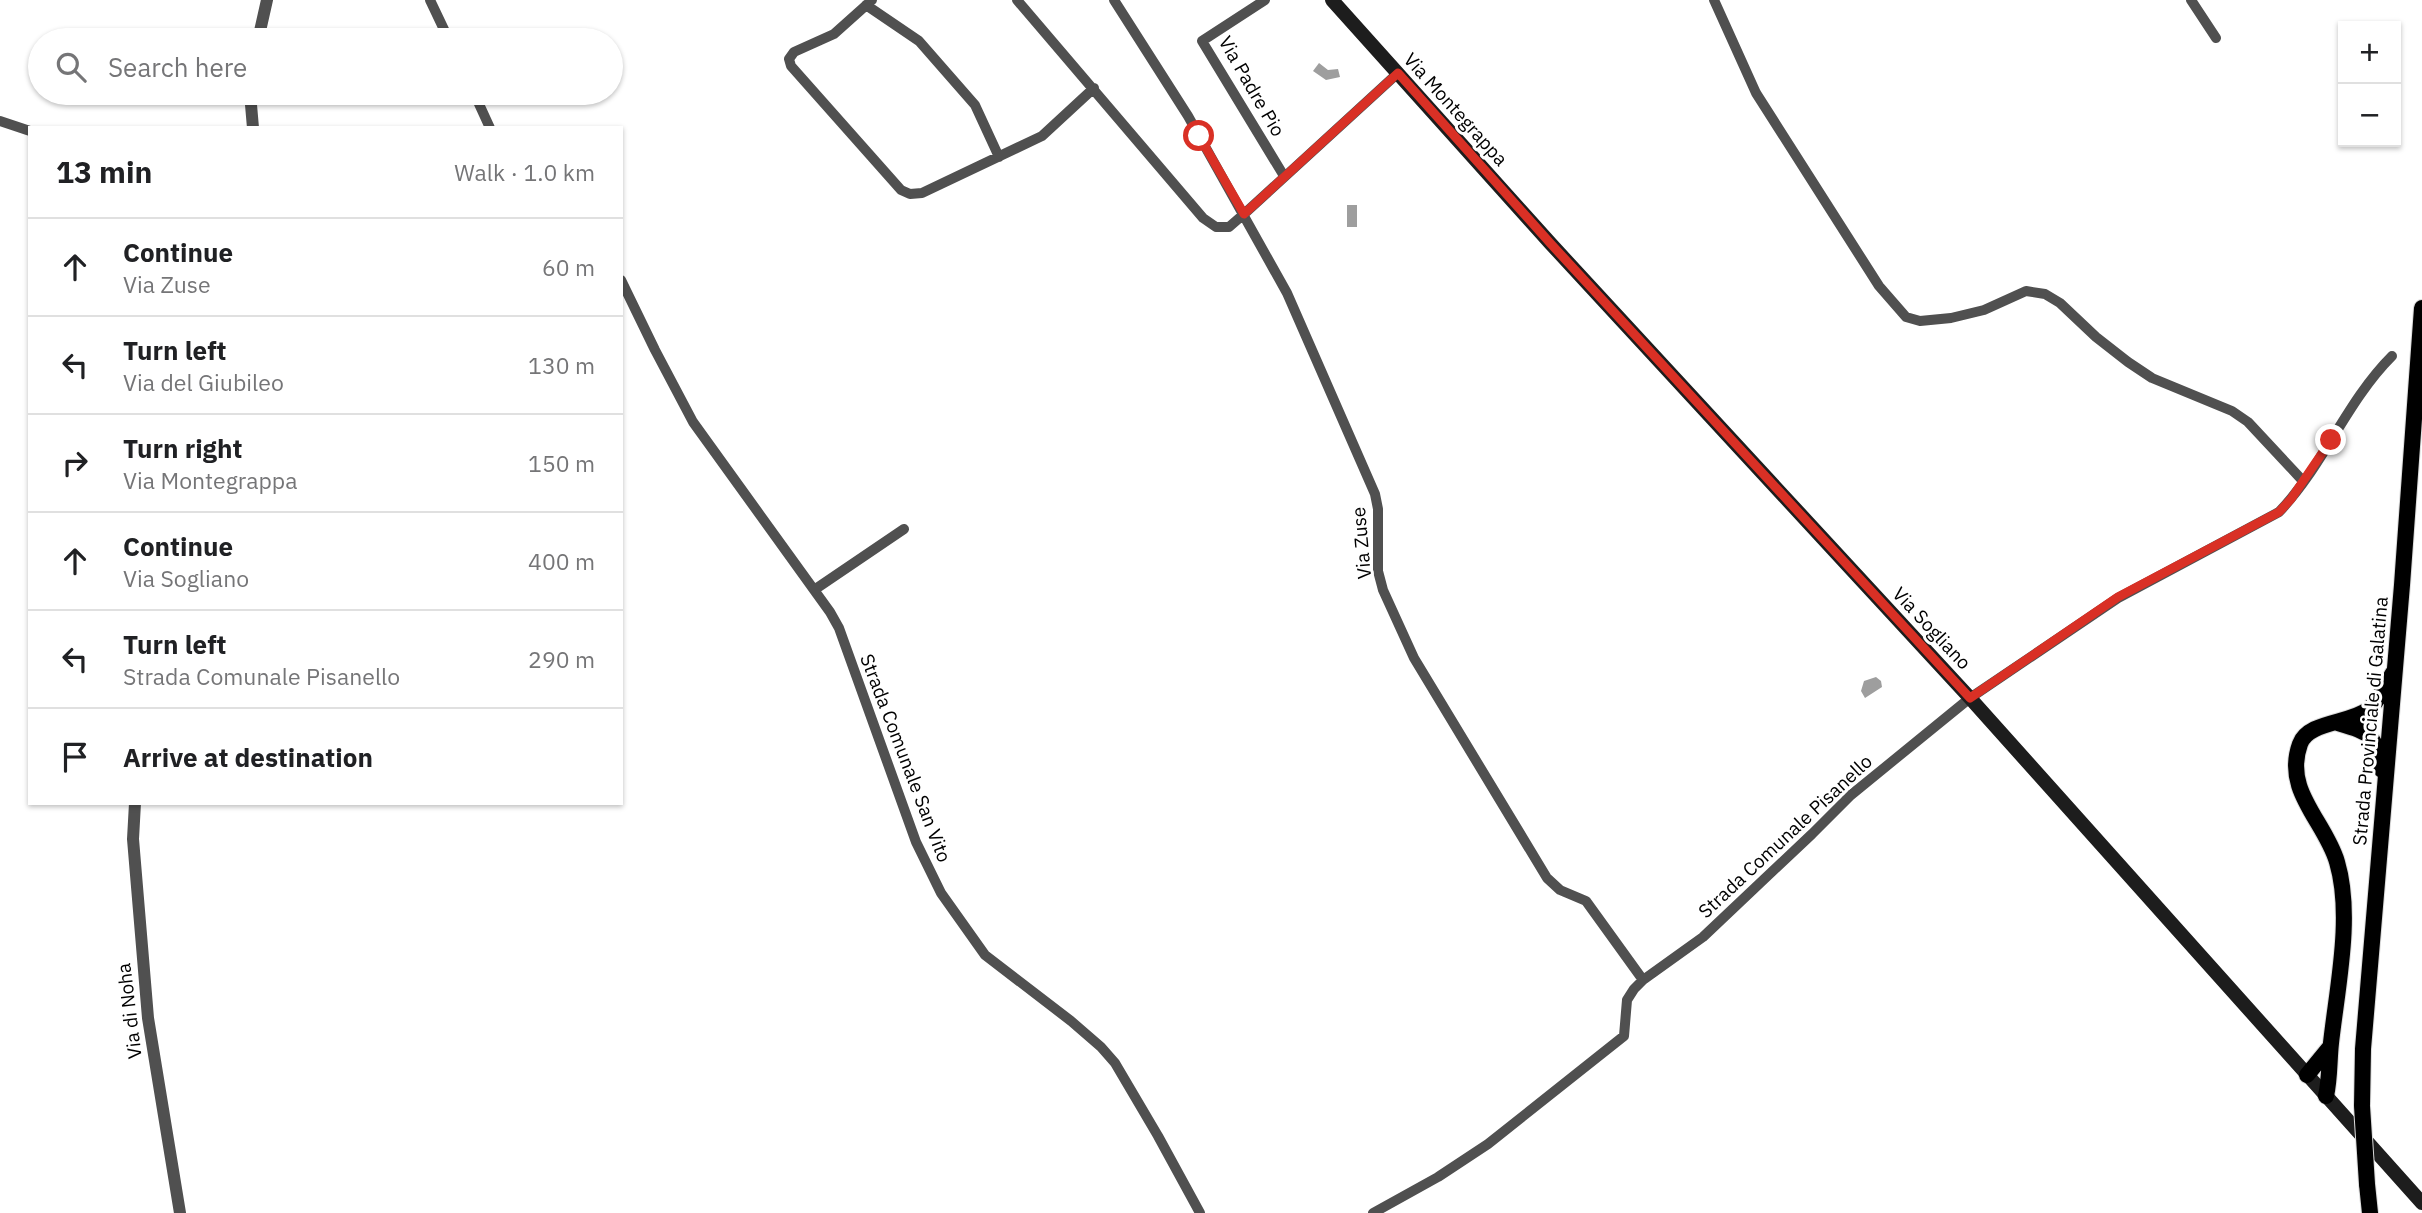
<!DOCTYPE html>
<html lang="en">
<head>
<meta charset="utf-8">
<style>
  :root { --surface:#fff; --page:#f6f6f6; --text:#202124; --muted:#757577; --line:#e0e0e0 }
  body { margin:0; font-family:"IBM Plex Sans",sans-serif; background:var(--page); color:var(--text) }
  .controls { position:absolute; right:21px; top:21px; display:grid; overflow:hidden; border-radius:0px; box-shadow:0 2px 5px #0004 }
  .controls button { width:63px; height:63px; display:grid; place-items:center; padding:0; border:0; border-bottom:2px solid var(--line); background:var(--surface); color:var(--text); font:35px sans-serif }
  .stop { position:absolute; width:21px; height:21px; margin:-16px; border:5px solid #d93025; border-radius:50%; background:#fff }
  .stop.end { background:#d93025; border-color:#fff; box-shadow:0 2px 7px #0008 }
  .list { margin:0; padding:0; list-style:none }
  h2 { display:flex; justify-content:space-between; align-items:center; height:91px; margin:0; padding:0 28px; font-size:30px }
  h2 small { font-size:23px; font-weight:400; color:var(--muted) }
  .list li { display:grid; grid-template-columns:46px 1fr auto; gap:21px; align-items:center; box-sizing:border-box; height:98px; padding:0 28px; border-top:2px solid var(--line) }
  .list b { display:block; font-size:26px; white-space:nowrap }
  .list p { margin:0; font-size:23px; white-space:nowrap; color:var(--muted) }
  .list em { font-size:23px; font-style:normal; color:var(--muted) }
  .icon { flex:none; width:38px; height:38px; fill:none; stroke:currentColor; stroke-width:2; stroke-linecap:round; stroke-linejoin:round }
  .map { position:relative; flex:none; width:2422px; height:1213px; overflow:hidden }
  .search { position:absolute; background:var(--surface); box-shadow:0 2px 5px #0004; left:28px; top:28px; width:595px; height:77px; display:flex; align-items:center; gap:18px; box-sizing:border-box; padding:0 24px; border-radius:38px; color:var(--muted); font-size:26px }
  .panel { position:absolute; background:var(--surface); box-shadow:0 2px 5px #0004; left:28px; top:126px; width:595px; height:679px; border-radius:0px }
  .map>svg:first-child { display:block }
</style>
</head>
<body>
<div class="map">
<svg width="2422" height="1213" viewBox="0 0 2422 1213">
  <rect width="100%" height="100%" fill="#fff"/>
  <path fill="#9e9e9e" d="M1319,63L1328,70L1338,69L1340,77L1326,80L1313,71Z
    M1347,205H1357V227H1347Z
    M1876,677L1881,681L1882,687L1865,698L1861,691L1864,681Z"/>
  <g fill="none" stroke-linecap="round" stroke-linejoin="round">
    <defs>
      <path id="primary" d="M2338,723C2372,733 2374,734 2382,770
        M2307,1075L2330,1047
        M2326,1096C2330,1078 2329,1061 2331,1043C2337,988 2353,916 2337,862C2325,821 2283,791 2300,744C2308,721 2350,724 2369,709C2379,700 2386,685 2393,673
        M2362,1106L2363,1049L2402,585L2422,308
        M2367,1184L2370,1213"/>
    </defs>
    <use href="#primary" stroke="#dbdbdb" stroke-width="18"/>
    <path stroke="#505050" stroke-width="10" d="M430,0L449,40
      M872,0L834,34L794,52L789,59L791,66L901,190L910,194L922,193L1042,136L1094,88
      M1017,0L1203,218L1216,227H1229L1244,214L1398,73
      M1114,0L1188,116L1287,293L1375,494L1378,509V571L1383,590L1414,658L1547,878L1560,890L1586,901L1643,980
      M1265,0L1202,41L1284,176
      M1714,0L1756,93L1879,286L1906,317L1920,321L1951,318L1984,310L2026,291L2045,294L2060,303L2096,337L2128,362L2152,378L2232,411L2248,422L2303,481
      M2191,0L2216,38
      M866,5L919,41L975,105L999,157
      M474,93L490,128
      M0,121L30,131
      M621,280L655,350L693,422L830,612L839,628L916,842L941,893L985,955L1071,1021L1101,1047L1115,1063L1158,1136L1200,1213
      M814,590L904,529
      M1373,1213L1438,1177L1488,1144L1624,1036L1627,1000L1634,989L1643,980L1703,937L1812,834L1851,795L1970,698L2118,598L2279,512C2324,465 2346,402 2392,356"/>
    <path stroke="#505050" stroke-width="12" d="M258,40L267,0
      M250,93L253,128
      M135,803L133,839L148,1018L180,1213"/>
    <path stroke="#1d1d1d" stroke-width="14" d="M1332,0L1551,244L1970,698L2422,1203"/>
    <use href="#primary" stroke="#000" stroke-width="16"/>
    <defs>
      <path id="primary-bridge" d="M2362,1106L2367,1184"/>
    </defs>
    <use href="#primary-bridge" stroke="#dbdbdb" stroke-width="18" stroke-linecap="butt"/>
    <use href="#primary-bridge" stroke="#000" stroke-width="16"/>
  </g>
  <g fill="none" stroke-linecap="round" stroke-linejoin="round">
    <path stroke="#d93025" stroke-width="9" d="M1199,136L1244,214L1398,73L1551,244L1970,698L2118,597L2279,512L2291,499L2331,440"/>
  </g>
  <g text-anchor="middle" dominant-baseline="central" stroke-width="6" stroke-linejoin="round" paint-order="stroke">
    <g font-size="19" fill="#000" stroke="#fff">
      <text transform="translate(1252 86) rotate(60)">Via Padre Pio</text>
      <text transform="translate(1456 109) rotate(48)">Via Montegrappa</text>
      <text transform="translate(1361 543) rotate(-95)">Via Zuse</text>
      <text transform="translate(1932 628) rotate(47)">Via Sogliano</text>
      <text transform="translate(2370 721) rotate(-85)">Strada Provinciale di Galatina</text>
      <text transform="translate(906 758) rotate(69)">Strada Comunale San Vito</text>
      <text transform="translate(1785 836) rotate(-43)">Strada Comunale Pisanello</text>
      <text transform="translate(129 1011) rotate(-97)">Via di Noha</text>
    </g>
  </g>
</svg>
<div class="controls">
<button>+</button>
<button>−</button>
</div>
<div class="stop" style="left:1199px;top:136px"></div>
<div class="stop end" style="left:2331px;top:440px"></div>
<div class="search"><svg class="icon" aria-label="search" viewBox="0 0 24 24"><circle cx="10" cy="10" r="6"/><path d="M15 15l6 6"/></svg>Search here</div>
<section class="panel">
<h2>13 min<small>Walk · 1.0 km</small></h2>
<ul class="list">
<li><svg class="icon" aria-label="ahead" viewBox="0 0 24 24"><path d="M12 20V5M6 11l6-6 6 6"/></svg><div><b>Continue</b><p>Via Zuse</p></div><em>60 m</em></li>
<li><svg class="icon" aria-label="left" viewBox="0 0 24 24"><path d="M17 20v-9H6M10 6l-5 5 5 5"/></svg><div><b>Turn left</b><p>Via del Giubileo</p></div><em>130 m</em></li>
<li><svg class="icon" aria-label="right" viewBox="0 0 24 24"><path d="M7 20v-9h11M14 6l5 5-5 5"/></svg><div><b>Turn right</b><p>Via Montegrappa</p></div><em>150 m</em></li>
<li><svg class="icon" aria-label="ahead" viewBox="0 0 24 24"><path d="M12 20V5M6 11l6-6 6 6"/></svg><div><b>Continue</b><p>Via Sogliano</p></div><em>400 m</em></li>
<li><svg class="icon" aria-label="left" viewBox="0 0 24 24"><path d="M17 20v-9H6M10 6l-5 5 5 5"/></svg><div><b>Turn left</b><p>Strada Comunale Pisanello</p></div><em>290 m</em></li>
<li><svg class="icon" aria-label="arrive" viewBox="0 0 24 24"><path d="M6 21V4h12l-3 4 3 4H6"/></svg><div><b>Arrive at destination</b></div></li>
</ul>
</section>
</div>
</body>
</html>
